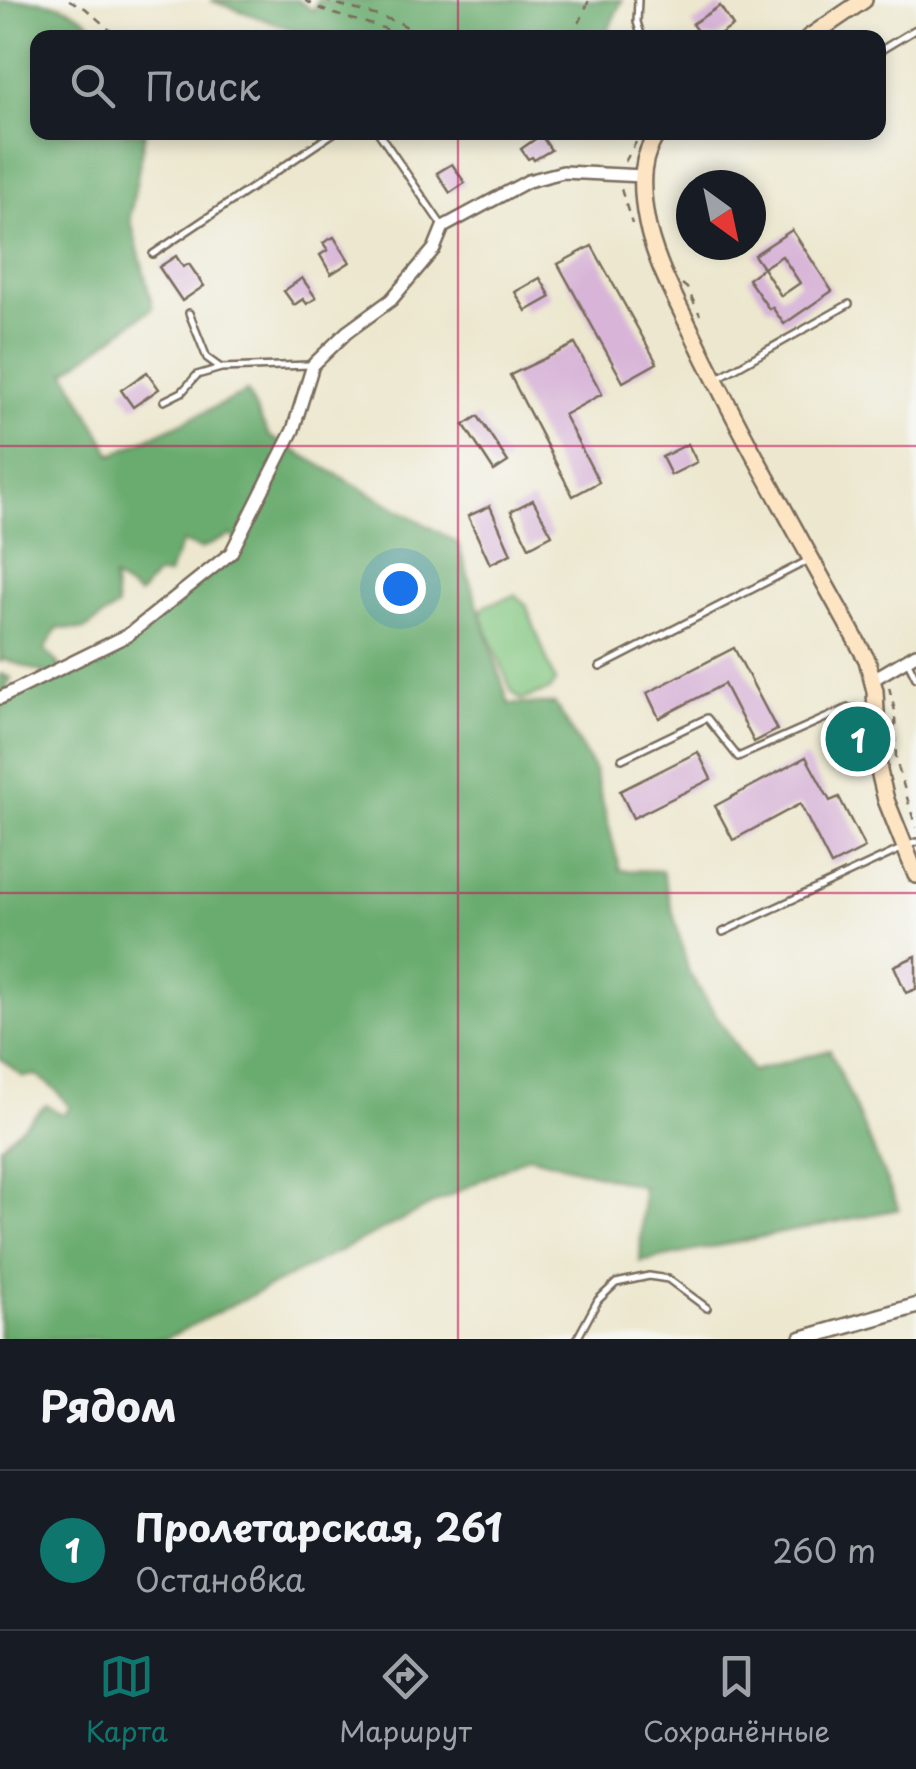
<!DOCTYPE html>
<html lang="ru">
<head>
<meta charset="utf-8">
<style>
  :root { --surface:#171b24; --page:#20242c; --text:#f1f3f6; --muted:#9ea1a6; --line:#363941; --accent:#0f766e }
  body { margin:0; font-family:"Playpen Sans",sans-serif; background:var(--page); color:var(--text) }
  .compass { position:absolute; left:676px; top:170px; width:90px; height:90px; border-radius:50%; background:var(--surface); box-shadow:0 5px 15px #0003; rotate:147deg }
  .you { position:absolute; left:400px; top:588px; width:35px; height:35px; margin:-25px; border:8px solid #fff; border-radius:50%; background:#1a73e8; box-shadow:0 0 0 15px #1a73e833 }
  .badge { display:grid; place-items:center; width:65px; height:65px; border-radius:50%; background:var(--accent); color:#fff; font-size:32px; font-weight:700 }
  .pin { position:absolute; translate:-50% -50%; border:5px solid #fff; box-shadow:0 2px 10px #0006 }
  .list { margin:0; padding:0; list-style:none }
  h2 { display:flex; justify-content:space-between; align-items:center; height:130px; margin:0; padding:0 40px; font-size:42px }
  h2 small { font-size:32px; font-weight:400; color:var(--muted) }
  .list li { display:grid; grid-template-columns:65px 1fr auto; gap:30px; align-items:center; box-sizing:border-box; height:160px; padding:0 40px; border-top:2px solid var(--line) }
  .list b { display:block; font-size:38px; white-space:nowrap }
  .list p { margin:0; font-size:32px; white-space:nowrap; color:var(--muted) }
  .list em { font-size:32px; font-style:normal; color:var(--muted) }
  .icon { flex:none; width:55px; height:55px; fill:none; stroke:currentColor; stroke-width:2; stroke-linecap:round; stroke-linejoin:round }
  .map { position:relative; flex:none; width:916px; height:1339px; overflow:hidden }
  .search { position:absolute; background:var(--surface); box-shadow:0 5px 15px #0003; left:30px; right:30px; top:30px; height:110px; display:flex; align-items:center; gap:25px; box-sizing:border-box; padding:0 35px; border-radius:20px; color:var(--muted); font-size:38px }
  .sheet { height:290px; background:var(--surface) }
  nav { display:flex; justify-content:space-around; align-items:center; box-sizing:border-box; height:140px; border-top:2px solid var(--line); background:var(--surface); font-size:28px; color:var(--muted) }
  nav a { display:grid; justify-items:center; gap:5px }
  nav .on { color:var(--accent) }
  .map>svg:first-child { display:block }
</style>
</head>
<body>
<div class="map">
<svg width="916" height="1339" viewBox="0 0 916 1339">
  <rect width="100%" height="100%" fill="#f6f6f2"/>
  <filter id="ink" filterUnits="userSpaceOnUse"><feTurbulence type="fractalNoise" baseFrequency=".01" numOctaves="2"/><feDisplacementMap in="SourceGraphic" scale="20" xChannelSelector="R" yChannelSelector="G"/><feConvolveMatrix kernelMatrix="1 2 1 2 8 2 1 2 1" color-interpolation-filters="sRGB"/></filter>
  <filter id="wash" filterUnits="userSpaceOnUse"><feTurbulence type="fractalNoise" baseFrequency=".0048" numOctaves="4" result="noise"/><feDisplacementMap in="SourceGraphic" scale="40" xChannelSelector="R" yChannelSelector="G"/><feGaussianBlur stdDeviation="2.25" result="paint"/><feColorMatrix in="noise" values="0 0 0 0 0 0 0 0 0 0 0 0 0 0 0 0 0 1.4 0 .05"/><feComposite in="paint" operator="in"/></filter>
  <g filter="url(#wash)">
    <rect width="100%" height="100%" fill="#ece7ce"/>
    <path fill="#83c781" stroke="#5f7850" stroke-width="2.5" d="M516,595L526,605L555,681L550,690L521,700L512,692L482,617V609L487,605Z"/>
    <path fill="#6aac6f" stroke="#526b46" stroke-width="2.5" d="M0,0C48,0 71,0 105,37L38,38V132L145,133L130,217L153,308L66,372L112,455L247,392L269,436L458,543L509,704H555L594,769L620,870L662,871L689,973L752,1071L830,1050L899,1209L640,1262L643,1187L529,1156L165,1339H0V1146L46,1105L63,1115L70,1108L57,1091L36,1075L23,1077L0,1058V674L11,678L5,691L65,678L111,654L241,546L231,535L201,549L182,542L168,575H156L139,595L113,578L117,607L84,630L57,628L45,650L60,665L55,677L4,659L0,662Z
      M210,0H297L314,11L317,0H622L605,37H313Z"/>
    <g id="blocks">
      <path fill="#d8b5d8" fill-rule="evenodd" d="M720,6L733,26L715,38H702L692,24Z
        M541,135L551,150L534,160L532,157L528,159L521,149Z
        M452,164L465,183L450,193L437,173Z
        M792,230L832,291L784,324L772,307L769,309L748,279L763,268L754,255ZM782,256L800,283L781,296L763,268Z
        M334,237L350,262L331,274L320,255L328,250L323,243Z
        M592,246L657,363L623,382L558,264Z
        M176,256L183,267L189,264L204,286L182,301L159,267Z
        M302,278L316,298L307,304L303,299L294,305L284,291Z
        M540,278L551,297L526,311L515,292Z
        M575,344L602,394L564,415L599,482L573,496L510,375Z
        M147,372L159,389L133,407L121,390Z
        M478,416L508,462L494,471L464,425Z
        M688,444L697,462L671,475L662,457Z
        M533,500L552,535L529,547L511,511Z
        M490,506L511,554L490,564L468,516Z
        M734,648L777,730L754,742L724,684L659,718L647,693Z
        M698,752L711,779L633,818L620,791Z
        M806,757L830,801L839,797L865,848L831,865L800,804L733,840L715,806Z
        M916,956V989L906,993L894,966Z"/>
    </g>
  </g>
  <g filter="url(#ink)">
    <use href="#blocks" fill-opacity="0" stroke="#796c5c" stroke-width="2.5"/>
    <g fill="none" stroke-linecap="round" stroke-linejoin="round">
      <defs>
        <path id="service" d="M638,0L637,22L642,38
          M878,52L916,29
          M378,132L441,224
          M153,254L335,132
          M189,313L207,358L221,368L310,365
          M718,378L849,304
          M164,401L182,392L197,375L221,368
          M908,662L916,678
          M600,667L809,560
          M622,759L707,718L738,757L848,708L874,709
          M723,932L916,842
          M577,1339L598,1300L616,1283L649,1276L668,1279L707,1308"/>
        <path id="minor" d="M872,680L916,654
          M0,698L128,635L231,553L293,430L313,365L347,332L391,300L434,249L443,227L528,181L563,172L643,176"/>
        <path id="tertiary" d="M801,1339L916,1306"/>
        <path id="secondary" d="M808,38L864,0
          M659,132C640,155 641,184 645,212C652,259 678,303 698,345C750,452 810,556 867,660L875,691L879,771L886,800L916,875"/>
      </defs>
      <use href="#service" stroke="#796c5c" stroke-width="10"/>
      <use href="#minor" stroke="#796c5c" stroke-width="16"/>
      <use href="#tertiary" stroke="#796c5c" stroke-width="19"/>
      <use href="#secondary" stroke="#796c5c" stroke-width="20"/>
      <path stroke="#796c5c" stroke-width="2.5" stroke-dasharray="8 8" stroke-linecap="butt" d="M69,0L85,8L119,38
        M305,0C334,20 374,20 405,38
        M323,0L398,22L426,38
        M511,38L517,27L520,30L518,38
        M525,38L530,31L533,38
        M573,38L589,0
        M625,162L636,142
        M621,189L632,224
        M682,284L687,288L700,315
        M889,687L895,711L896,760L916,828"/>
      <use href="#service" stroke="#fff" stroke-width="5"/>
      <use href="#minor" stroke="#fff" stroke-width="11"/>
      <use href="#tertiary" stroke="#fff" stroke-width="14"/>
      <use href="#secondary" stroke="#fde5c4" stroke-width="15"/>
    </g>
  </g>
  <path fill="none" stroke="#c2185b" stroke-width="2.5" stroke-opacity="0.55" d="M458,0V38M458,132V1339M0,446H916M0,893H916"/>
</svg>
<svg class="compass" viewBox="-18 -18 36 36"><path d="M0-13l5 13h-10z" fill="#e53935"/><path d="M0 13l5-13h-10z" fill="#9ea1a6"/></svg>
<div class="you"></div>
<div class="pin badge" style="left:858px;top:739px">1</div>
<div class="search"><svg class="icon" aria-label="search" viewBox="0 0 24 24"><circle cx="10" cy="10" r="6"/><path d="M15 15l6 6"/></svg>Поиск</div>
</div>
<section class="sheet">
<h2>Рядом<small></small></h2>
<ul class="list">
<li><span class="badge">1</span><div><b>Пролетарская, 261</b><p>Остановка</p></div><em>260 m</em></li>
</ul>
</section>
<nav>
<a class="on"><svg class="icon" aria-label="map" viewBox="0 0 24 24"><path d="M3 6l6-2 6 2 6-2v14l-6 2-6-2-6 2zM9 4v14M15 6v14"/></svg>Карта</a>
<a><svg class="icon" aria-label="directions" viewBox="0 0 24 24"><path d="M12 3l9 9-9 9-9-9zM9 14v-3h6M13 9l2 2-2 2"/></svg>Маршрут</a>
<a><svg class="icon" aria-label="saved" viewBox="0 0 24 24"><path d="M7 4h10v16l-5-4-5 4z"/></svg>Сохранённые</a>
</nav>
</body>
</html>
